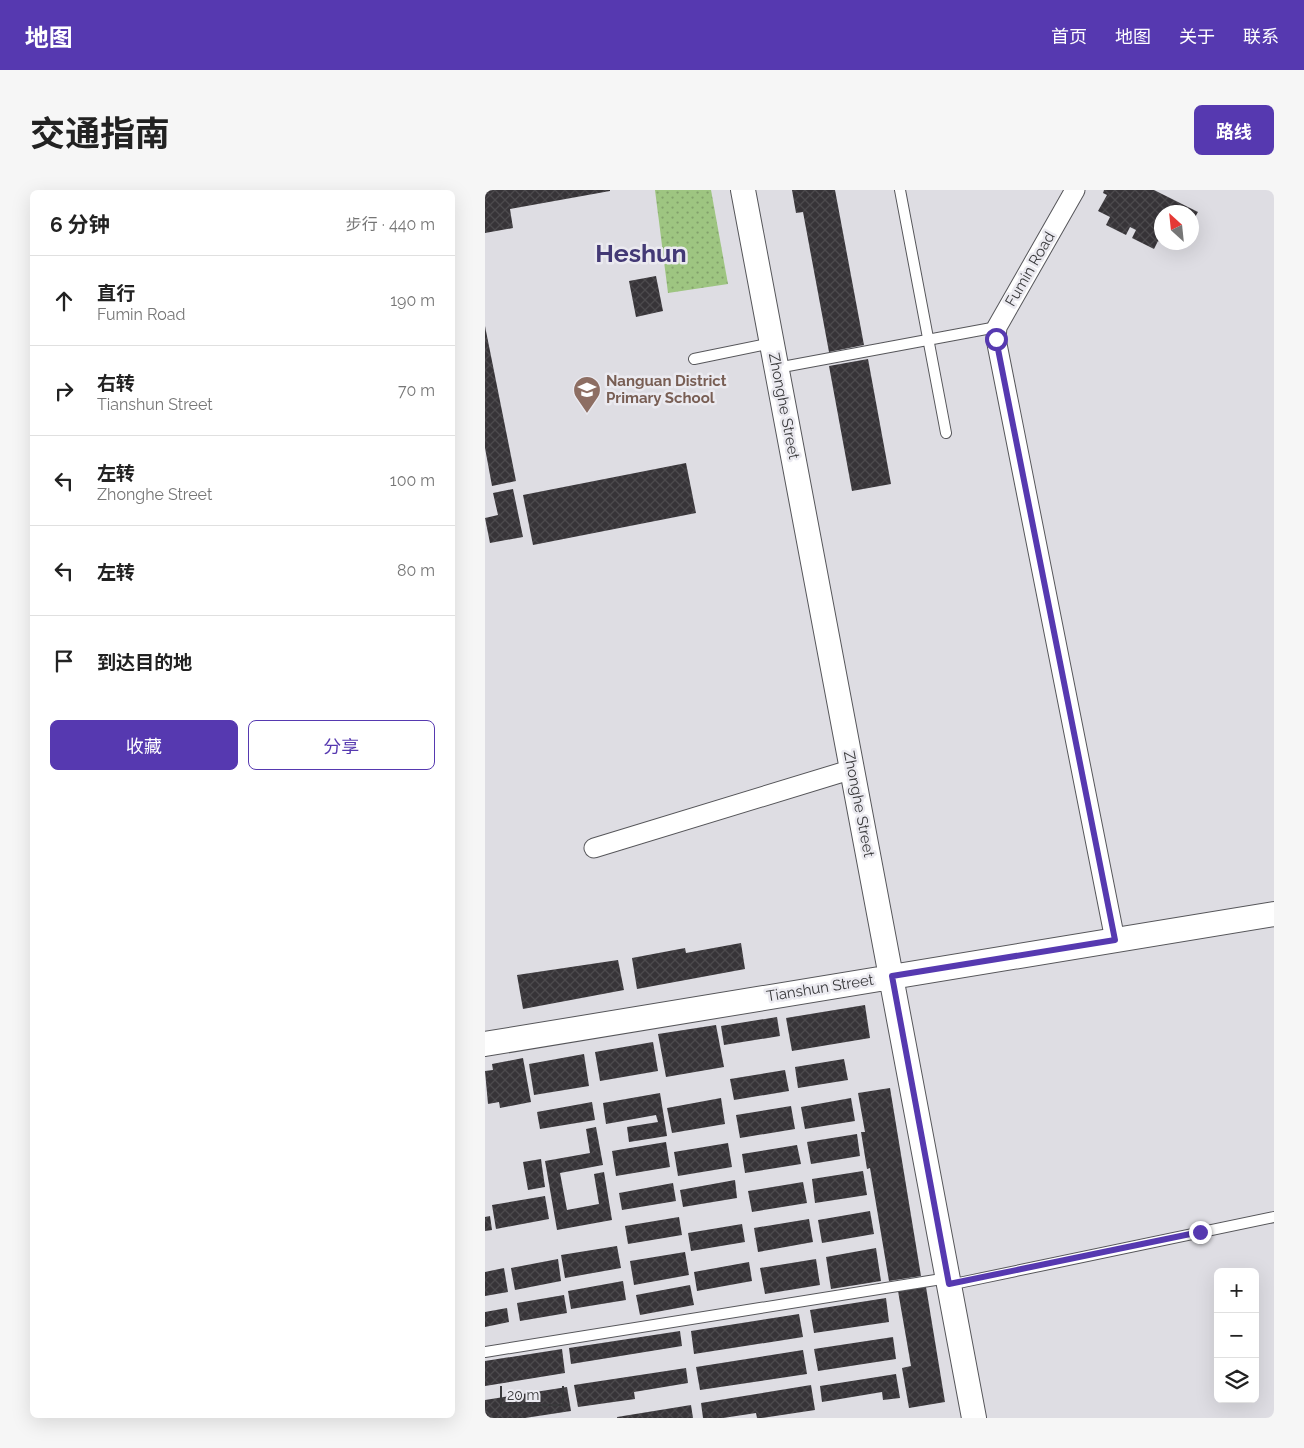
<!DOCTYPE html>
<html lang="zh">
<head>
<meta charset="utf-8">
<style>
  :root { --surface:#fff; --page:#f6f6f6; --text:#222; --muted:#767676; --line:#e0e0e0; --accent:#5639b0 }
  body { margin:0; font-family:Raleway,"Noto Sans SC",sans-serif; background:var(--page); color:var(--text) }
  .controls { position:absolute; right:15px; bottom:15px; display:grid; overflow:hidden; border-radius:8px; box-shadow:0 5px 20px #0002 }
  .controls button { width:45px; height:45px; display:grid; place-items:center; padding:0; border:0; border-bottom:1px solid var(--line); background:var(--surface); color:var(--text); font:25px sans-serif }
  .compass { position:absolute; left:669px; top:15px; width:45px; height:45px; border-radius:50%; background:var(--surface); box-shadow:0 5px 20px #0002; rotate:333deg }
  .scale { position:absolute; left:15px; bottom:12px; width:64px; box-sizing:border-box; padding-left:5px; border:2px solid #39393b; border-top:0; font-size:14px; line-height:18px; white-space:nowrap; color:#39393b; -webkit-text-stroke:4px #ebeaf0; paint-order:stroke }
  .stop { position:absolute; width:15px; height:15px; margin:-11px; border:4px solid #5639b0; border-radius:50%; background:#fff }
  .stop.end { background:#5639b0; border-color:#fff; box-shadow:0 1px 5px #0008 }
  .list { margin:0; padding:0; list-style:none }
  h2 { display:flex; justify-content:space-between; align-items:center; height:65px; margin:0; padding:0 20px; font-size:21px }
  h2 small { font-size:16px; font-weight:400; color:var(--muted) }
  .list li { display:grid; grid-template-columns:32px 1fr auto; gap:15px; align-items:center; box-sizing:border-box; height:90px; padding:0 20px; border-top:1px solid var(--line) }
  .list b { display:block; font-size:19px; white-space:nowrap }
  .list p { margin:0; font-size:16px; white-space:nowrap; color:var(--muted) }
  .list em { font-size:16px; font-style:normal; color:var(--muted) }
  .actions { display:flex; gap:10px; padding:15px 20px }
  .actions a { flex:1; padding:11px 0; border:1px solid var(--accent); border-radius:8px; text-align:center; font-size:18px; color:var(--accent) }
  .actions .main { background:var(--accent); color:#fff }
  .icon { flex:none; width:28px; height:28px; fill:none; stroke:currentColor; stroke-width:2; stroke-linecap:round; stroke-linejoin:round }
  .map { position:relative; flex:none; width:789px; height:1228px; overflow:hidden; border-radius:8px }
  header { display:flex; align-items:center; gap:30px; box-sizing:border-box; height:70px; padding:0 25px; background:var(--accent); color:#fff }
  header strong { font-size:24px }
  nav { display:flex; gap:28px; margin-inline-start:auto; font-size:18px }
  .intro { display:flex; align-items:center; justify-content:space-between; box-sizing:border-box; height:120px; padding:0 30px }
  h1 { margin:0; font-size:35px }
  .button { padding:12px 22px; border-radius:8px; background:var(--accent); color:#fff; font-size:18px; font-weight:700 }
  main { display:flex; gap:30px; padding:0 30px }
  aside { flex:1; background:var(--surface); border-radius:8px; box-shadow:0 5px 20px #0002 }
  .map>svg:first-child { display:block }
</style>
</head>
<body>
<header>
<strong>地图</strong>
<nav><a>首页</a><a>地图</a><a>关于</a><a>联系</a></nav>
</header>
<div class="intro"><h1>交通指南</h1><a class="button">路线</a></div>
<main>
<aside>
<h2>6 分钟<small>步行 · 440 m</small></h2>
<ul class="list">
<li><svg class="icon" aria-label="ahead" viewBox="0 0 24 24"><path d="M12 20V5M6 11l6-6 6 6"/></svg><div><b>直行</b><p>Fumin Road</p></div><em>190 m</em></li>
<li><svg class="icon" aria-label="right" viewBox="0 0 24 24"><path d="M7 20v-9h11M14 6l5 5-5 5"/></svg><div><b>右转</b><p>Tianshun Street</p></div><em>70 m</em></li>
<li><svg class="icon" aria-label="left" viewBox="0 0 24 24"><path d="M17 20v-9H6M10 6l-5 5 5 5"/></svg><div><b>左转</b><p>Zhonghe Street</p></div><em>100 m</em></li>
<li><svg class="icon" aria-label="left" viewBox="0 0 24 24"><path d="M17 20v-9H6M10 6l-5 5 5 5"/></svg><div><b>左转</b></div><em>80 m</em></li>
<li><svg class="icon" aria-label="arrive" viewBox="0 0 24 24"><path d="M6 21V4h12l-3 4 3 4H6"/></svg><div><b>到达目的地</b></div></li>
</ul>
<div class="actions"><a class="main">收藏</a><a>分享</a></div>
</aside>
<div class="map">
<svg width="789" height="1228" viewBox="0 0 789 1228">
  <defs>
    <pattern id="grass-dots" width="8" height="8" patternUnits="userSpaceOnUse" patternTransform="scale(1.25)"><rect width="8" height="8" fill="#9ec581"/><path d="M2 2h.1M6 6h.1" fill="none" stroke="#82a16b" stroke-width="1.8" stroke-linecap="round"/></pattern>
    <pattern id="building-cross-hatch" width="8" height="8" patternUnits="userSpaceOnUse" patternTransform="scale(1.25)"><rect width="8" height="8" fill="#373438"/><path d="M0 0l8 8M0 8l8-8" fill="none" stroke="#4c4a4d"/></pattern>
  </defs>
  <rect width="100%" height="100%" fill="#dedde3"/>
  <path fill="url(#grass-dots)" d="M170,0H226L243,94L183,103Z"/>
  <path fill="url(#building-cross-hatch)" d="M0,0H125V1L25,19L28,38L0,43Z
    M307,0H350L379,155L344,162L318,22L311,23Z
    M619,0H669L713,22L706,34V22H676V52H687L685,57L673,51L669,59L647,48L651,40L645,37L641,45L621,35L625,27L613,21L622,5L618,3Z
    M171,86L178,121L151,127L144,91Z
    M0,136L31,291L7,296L0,258Z
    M383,169L406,294L367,301L344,176Z
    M201,273L211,323L48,355L38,305Z
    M28,299L38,347L5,353L0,328L13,325L8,303Z
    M256,753L260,779L152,799L147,768L200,758L201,763Z
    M133,770L139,800L38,819L32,785Z
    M380,815L385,848L307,861L301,828Z
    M292,827L295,846L239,855L236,836Z
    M231,835L239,877L181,887L173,844Z
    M168,852L173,881L115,891L110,862Z
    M99,864L104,896L49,905L44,874Z
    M38,868L46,912L15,918L14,912L3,914L0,881L8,880L7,874Z
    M359,869L363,890L313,898L310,877Z
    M300,880L304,901L249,910L245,889Z
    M405,898L436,1086L404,1091L385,978L382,979L376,942H380L373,903Z
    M175,903L182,946L144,952L142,937L173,932L171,925L121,934L118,913Z
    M236,908L240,934L187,943L182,918Z
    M366,908L370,931L320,939L316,917Z
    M107,912L110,930L55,939L52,922Z
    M306,916L310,939L255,948L251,925Z
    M111,937L118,975L75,983L82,1020L114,1014L109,984L119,982L127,1030L72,1040L60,971L105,963L101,939Z
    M372,944L375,966L326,974L322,952Z
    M181,952L185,977L131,986L127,961Z
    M243,953L247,977L193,986L189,962Z
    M312,955L316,974L260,983L257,964Z
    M56,969L60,997L43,1000L38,972Z
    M378,981L382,1005L330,1013L327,989Z
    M250,990L252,1008L198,1017L195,1000Z
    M318,992L322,1013L267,1022L263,1001Z
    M188,993L191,1011L137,1020L134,1003Z
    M60,1006L64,1029L11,1039L7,1015Z
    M385,1021L389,1044L337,1053L333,1030Z
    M5,1026L7,1040L0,1041V1027Z
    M194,1027L197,1045L143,1054L140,1036Z
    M324,1029L328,1052L273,1062L269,1038Z
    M257,1034L260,1052L206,1061L203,1043Z
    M132,1056L136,1078L80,1088L76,1065Z
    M391,1058L396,1091L346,1099L341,1067Z
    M200,1062L204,1085L149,1095L145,1071Z
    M73,1069L76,1091L30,1100L26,1078Z
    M331,1069L335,1095L280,1104L275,1078Z
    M264,1072L267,1091L212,1101L209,1082Z
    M19,1078L23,1102L0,1106V1082Z
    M138,1091L141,1110L86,1119L83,1101Z
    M205,1095L209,1115L155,1125L151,1105Z
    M441,1097L460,1212L424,1218L417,1178L426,1176L413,1101Z
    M79,1105L82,1123L35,1131L32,1113Z
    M401,1108L404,1132L329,1143L325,1120Z
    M22,1118L24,1132L0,1137V1122Z
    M314,1124L318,1147L209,1164L206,1141Z
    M195,1141L197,1156L86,1174L84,1158Z
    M408,1147L411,1169L333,1181L329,1159Z
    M77,1159L80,1183L0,1196V1171Z
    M318,1160L322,1184L215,1200L211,1177Z
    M201,1178L203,1193L149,1202L150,1209L93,1217L89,1195Z
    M411,1184L415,1208L398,1210L397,1202L337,1212L335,1196Z
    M326,1195L330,1220L277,1228H272L271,1223L238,1228H218L216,1213Z
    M82,1197L86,1221L40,1228H0V1210Z
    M206,1215L208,1228H132V1227Z"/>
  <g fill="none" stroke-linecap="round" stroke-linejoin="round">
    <defs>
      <path id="service" d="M415,0L461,243
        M209,169L287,153
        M292,178L512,137
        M464,1095L789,1027
        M0,1162L463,1088"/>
      <path id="minor" d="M590,0L512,137L511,149L630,750
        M109,658L368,579"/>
      <path id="tertiary" d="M258,0L489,1228
        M0,854L789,724"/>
    </defs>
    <use href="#service" stroke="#56565a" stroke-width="12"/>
    <use href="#minor" stroke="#56565a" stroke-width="21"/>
    <use href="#tertiary" stroke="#56565a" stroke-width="26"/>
    <use href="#service" stroke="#fff" stroke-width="10"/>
    <use href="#minor" stroke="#fff" stroke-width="19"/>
    <use href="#tertiary" stroke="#fff" stroke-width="24"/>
  </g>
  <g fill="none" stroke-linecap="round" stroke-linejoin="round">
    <path stroke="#5639b0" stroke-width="6" d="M511,149L630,750L407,786L464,1094L715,1042"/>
  </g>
  <defs>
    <symbol id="school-pin" viewBox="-11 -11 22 30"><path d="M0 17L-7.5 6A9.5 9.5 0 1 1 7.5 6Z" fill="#8d6e63" stroke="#ebeaf0"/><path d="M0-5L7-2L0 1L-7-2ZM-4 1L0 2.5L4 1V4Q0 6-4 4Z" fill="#fff"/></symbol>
  </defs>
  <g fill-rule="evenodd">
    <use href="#school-pin" x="86" y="184" width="32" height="43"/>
  </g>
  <g text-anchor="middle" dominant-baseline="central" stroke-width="5" stroke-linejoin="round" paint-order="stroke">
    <g font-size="15" fill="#39393b" stroke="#ebeaf0">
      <text transform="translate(545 79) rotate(-60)">Fumin Road</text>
      <text transform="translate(299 216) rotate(79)">Zhonghe Street</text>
      <text transform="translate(374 614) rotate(79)">Zhonghe Street</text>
      <text transform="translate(335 798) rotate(-9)">Tianshun Street</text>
    </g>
    <g font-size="15" font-weight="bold" fill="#785e54" stroke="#ebeaf0" text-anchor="start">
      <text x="121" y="191">Nanguan District<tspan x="121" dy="17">Primary School</tspan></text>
    </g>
    <g font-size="25" font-weight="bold" fill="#433975" stroke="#ebeaf0">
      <text x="156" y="63">Heshun</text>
    </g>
  </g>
</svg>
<div class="controls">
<button>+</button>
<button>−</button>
<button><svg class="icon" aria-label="layers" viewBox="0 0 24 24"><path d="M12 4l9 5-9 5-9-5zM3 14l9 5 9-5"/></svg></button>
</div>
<svg class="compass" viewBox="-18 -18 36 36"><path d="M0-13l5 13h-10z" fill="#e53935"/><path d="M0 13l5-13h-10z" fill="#767676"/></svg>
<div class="scale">20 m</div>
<div class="stop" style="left:511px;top:149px"></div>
<div class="stop end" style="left:715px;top:1042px"></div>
</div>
</main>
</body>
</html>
